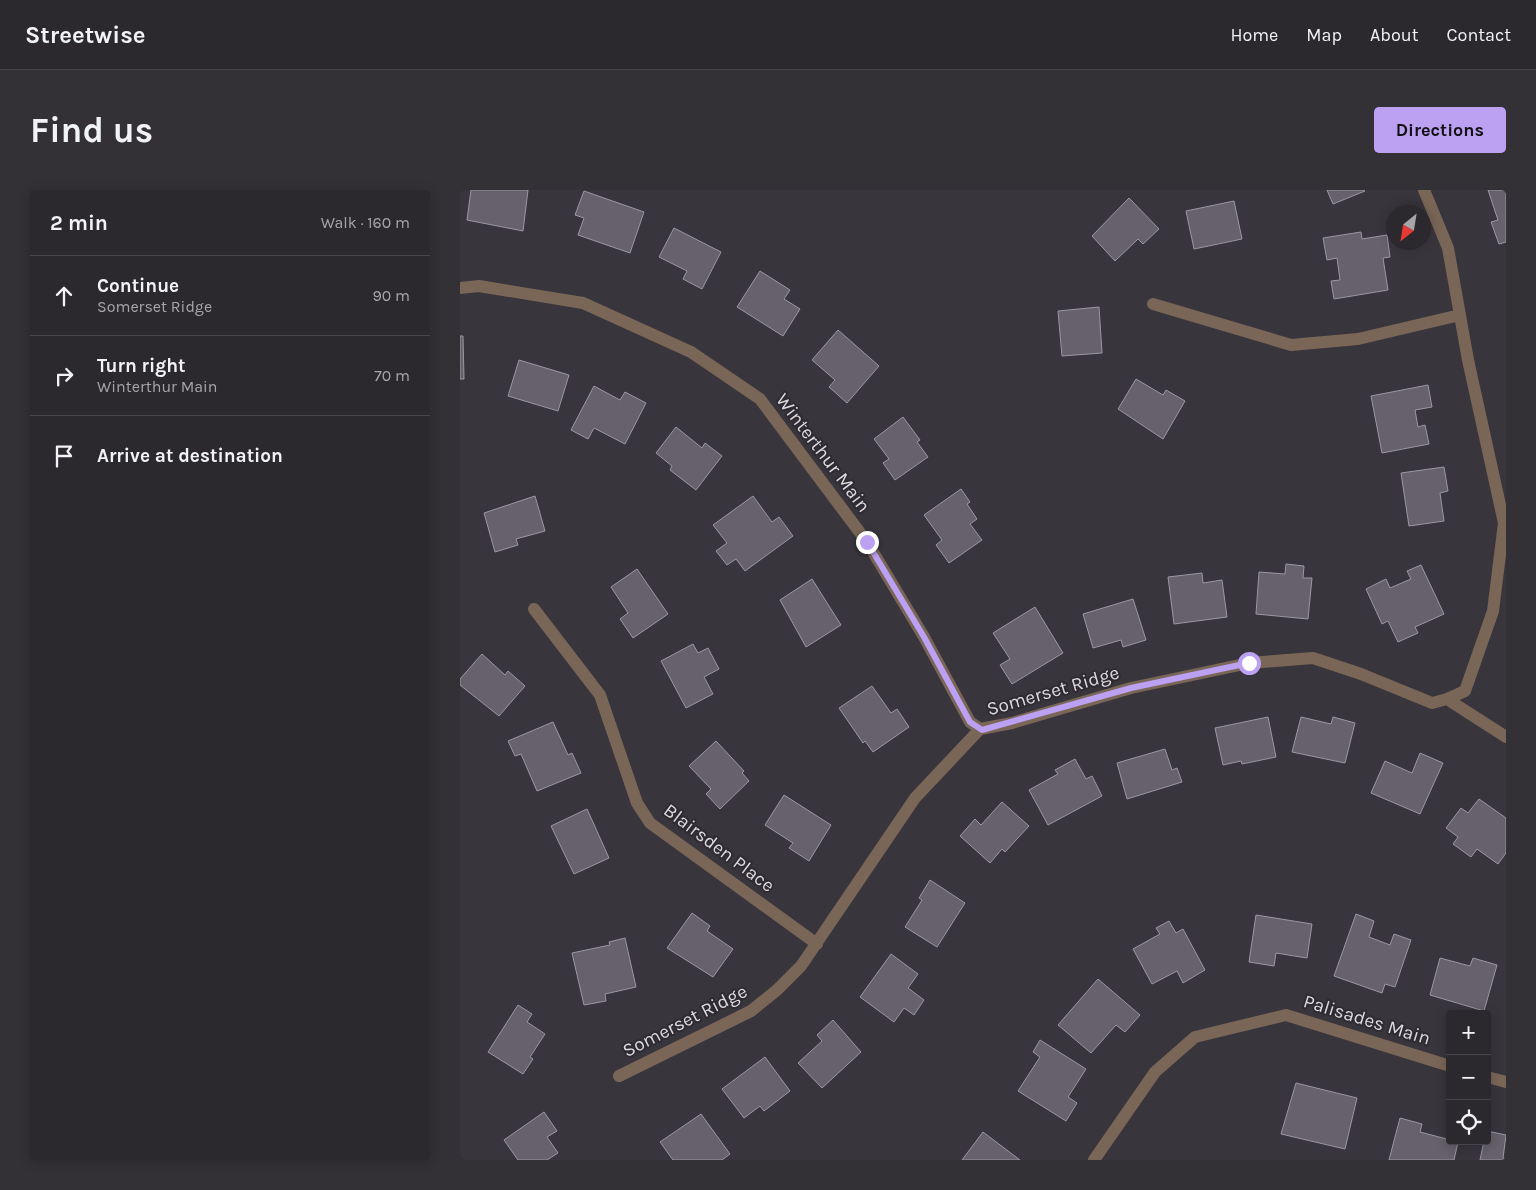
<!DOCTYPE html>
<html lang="en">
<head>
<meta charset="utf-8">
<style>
  :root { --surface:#2b282e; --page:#333036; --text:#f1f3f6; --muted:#a6a6aa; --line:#47444a; --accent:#bca0f2 }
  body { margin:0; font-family:Karla,sans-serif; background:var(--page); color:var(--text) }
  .controls { position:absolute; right:15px; bottom:15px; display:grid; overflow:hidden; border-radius:5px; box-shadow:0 2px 12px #0003 }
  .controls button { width:45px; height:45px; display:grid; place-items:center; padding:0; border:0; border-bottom:1px solid var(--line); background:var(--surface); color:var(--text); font:25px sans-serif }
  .compass { position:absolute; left:926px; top:15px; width:45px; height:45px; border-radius:50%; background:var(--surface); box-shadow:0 2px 12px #0003; rotate:210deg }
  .stop { position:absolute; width:15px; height:15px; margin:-11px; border:4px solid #bca0f2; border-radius:50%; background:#fff }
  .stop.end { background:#bca0f2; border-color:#fff; box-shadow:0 1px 5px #0008 }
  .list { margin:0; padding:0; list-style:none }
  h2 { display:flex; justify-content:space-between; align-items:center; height:65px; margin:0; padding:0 20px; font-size:21px }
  h2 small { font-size:16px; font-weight:400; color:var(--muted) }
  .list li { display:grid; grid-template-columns:32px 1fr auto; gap:15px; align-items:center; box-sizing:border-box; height:80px; padding:0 20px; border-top:1px solid var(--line) }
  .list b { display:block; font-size:19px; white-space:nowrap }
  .list p { margin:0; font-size:16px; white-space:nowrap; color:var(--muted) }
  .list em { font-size:16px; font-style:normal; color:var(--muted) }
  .icon { flex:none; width:28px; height:28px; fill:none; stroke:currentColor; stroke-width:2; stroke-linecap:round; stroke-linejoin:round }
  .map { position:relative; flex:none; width:1046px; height:970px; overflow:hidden; border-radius:5px }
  header { display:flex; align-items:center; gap:30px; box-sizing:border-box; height:70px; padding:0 25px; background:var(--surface); border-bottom:1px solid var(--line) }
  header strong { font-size:24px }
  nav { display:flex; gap:28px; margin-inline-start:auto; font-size:18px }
  .intro { display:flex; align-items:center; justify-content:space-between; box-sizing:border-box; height:120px; padding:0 30px }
  h1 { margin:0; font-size:35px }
  .button { padding:12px 22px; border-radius:5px; background:var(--accent); color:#111; font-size:18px; font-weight:700 }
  main { display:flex; gap:30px; padding:0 30px }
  aside { flex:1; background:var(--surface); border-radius:5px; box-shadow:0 2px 12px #0003 }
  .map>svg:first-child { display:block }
</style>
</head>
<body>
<header>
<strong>Streetwise</strong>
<nav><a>Home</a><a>Map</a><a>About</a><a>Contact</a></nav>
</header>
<div class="intro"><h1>Find us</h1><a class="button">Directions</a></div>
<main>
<aside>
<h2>2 min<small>Walk · 160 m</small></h2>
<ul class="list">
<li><svg class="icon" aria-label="ahead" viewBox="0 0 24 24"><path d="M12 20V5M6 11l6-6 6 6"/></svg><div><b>Continue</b><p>Somerset Ridge</p></div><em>90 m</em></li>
<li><svg class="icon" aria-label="right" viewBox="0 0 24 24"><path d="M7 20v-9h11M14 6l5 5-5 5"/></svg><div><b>Turn right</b><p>Winterthur Main</p></div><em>70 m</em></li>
<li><svg class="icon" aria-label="arrive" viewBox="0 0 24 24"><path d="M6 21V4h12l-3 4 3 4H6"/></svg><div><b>Arrive at destination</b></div></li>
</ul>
</aside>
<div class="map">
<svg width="1046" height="970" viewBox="0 0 1046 970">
  <rect width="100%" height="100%" fill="#39353d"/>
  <path fill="#66616a" stroke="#9c97a1" d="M11,0H68L63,41L7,30Z
    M867,0H904L905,1L873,14Z
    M1028,0H1046V52L1039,54L1031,32L1038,30Z
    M124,1L184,22L170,63L118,45L124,28L115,25Z
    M669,8L699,39L683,54L678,49L655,71L632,46Z
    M774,11L782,49L734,59L726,21Z
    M214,38L261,62L242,99L223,89L227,81L199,67Z
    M901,42L902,49L927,45L930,67L923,68L928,100L874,109L871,91L880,90L877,68L867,70L863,48Z
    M300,81L330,100L324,109L340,119L323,146L277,117Z
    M639,117L642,163L602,166L598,121Z
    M378,140L419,176L387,213L369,197L375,190L352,170Z
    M0,146H3L4,189H0Z
    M59,170L109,185L98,221L48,206Z
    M676,189L703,205L706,200L725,211L703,249L658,219Z
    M968,195L972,217L955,220L958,237L965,235L969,254L922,263L911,206Z
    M134,196L160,210L165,202L186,213L165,254L134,238L128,249L111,240Z
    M443,227L460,250L457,252L468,267L435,290L423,273L429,269L414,249Z
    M216,237L242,258L245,253L262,266L236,300L210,280L212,276L196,263Z
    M984,277L988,301L980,303L984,331L949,336L941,283Z
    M501,299L510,312L507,314L517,329L510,334L522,350L489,373L476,355L482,350L464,325Z
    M75,306L85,341L56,349L58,355L35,362L24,323Z
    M293,306L312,332L319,327L333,346L285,381L276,369L267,375L256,361L267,353L253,335Z
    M826,374L844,376L843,388H852L848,429L796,424L799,382L825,384Z
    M961,375L984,424L955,437L958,443L938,452L928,431L922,434L906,399L926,389L930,398L951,389L947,381Z
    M177,379L208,424L173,448L160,429L168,423L151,397Z
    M742,383L743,393L762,390L767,427L714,434L708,387Z
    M352,389L381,435L346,457L320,410Z
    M673,409L686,450L663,457L661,450L633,458L623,424Z
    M575,417L603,463L552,494L540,475L550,469L533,443Z
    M233,454L238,463L248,458L259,479L244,487L253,504L226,518L201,471Z
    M22,464L45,485L48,481L65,496L39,526L0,495V489Z
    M412,496L431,523L437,519L449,537L413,562L405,551L403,553L379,518Z
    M808,527L816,567L782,574L781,571L763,575L755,538Z
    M841,527L871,534L873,527L895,533L885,573L832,562Z
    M93,532L108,565L112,563L121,583L77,601L61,564L55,566L48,551Z
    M256,551L284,581L282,583L289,591L260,619L246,604L251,599L229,576Z
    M705,559L712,580L717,578L722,592L667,609L657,573Z
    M960,563L983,573L960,624L911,603L925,571L952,583Z
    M615,569L626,589L632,586L642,606L588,635L569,600L598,584L595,580Z
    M324,605L371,635L349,671L329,658L333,653L305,635Z
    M1019,609L1046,628V663L1038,674L1017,659L1011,667L993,654L998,647L986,638L1001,618L1008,623Z
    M542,612L569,636L545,662L542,659L530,673L500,646L515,629L521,635Z
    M127,619L149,668L114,684L91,636Z
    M470,690L505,713L477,757L445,737L462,710L459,708Z
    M232,723L250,736L247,741L273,759L253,787L207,758Z
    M896,724L914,731L909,747L930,755L934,744L951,750L935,797L925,794L922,803L874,786Z
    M796,725L852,734L847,768L816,763L814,776L789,772Z
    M709,731L716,743L723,739L745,780L723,793L717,781L692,794L673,759L700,744L696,738Z
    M165,748L176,797L145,804L146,811L124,815L112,763L150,755L149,752Z
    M431,764L458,784L448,798L464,810L454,825L444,818L434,832L400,807Z
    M980,768L1010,776L1013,768L1037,775L1024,821L970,805Z
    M638,789L680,825L665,842L656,835L631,863L598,835Z
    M58,815L72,824L67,832L85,844L70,867L73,869L63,884L28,862Z
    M373,830L401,862L362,898L338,873L362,851L357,845Z
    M580,850L626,879L608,907L617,913L606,931L558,901L580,867L573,862Z
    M305,867L330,901L304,921L300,916L284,928L262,899Z
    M836,893L897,908L885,959L821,944Z
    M84,922L97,941L87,947L98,963L87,970H58L44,950Z
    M241,924L270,964L262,970H213L200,952Z
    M940,928L962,934L960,942L998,952L994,970H929Z
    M1027,941L1046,945L1043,968L1046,970H1020L1024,951H1027Z
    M523,942L560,970H502Z"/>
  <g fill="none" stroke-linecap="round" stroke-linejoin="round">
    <path stroke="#796657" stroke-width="12" d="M964,0L988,58L1008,170L1044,333L1033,421L1005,501L987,509
      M0,98L19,96L123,113L231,162L300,209L407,352L464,447L510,532L520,539
      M693,114L831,155L898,149L1000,125
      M74,419L140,505L177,613L190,633L357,754
      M159,886L291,821L317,800L341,776L455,608L520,539L552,533L671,498L789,473L853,468L901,484L972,513L987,509L1046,547
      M1027,887L1046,892
      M634,970L695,882L735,847L826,825L990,876"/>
  </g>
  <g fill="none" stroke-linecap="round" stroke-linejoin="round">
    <path stroke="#bca0f2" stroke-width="6" d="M407,352L464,447L510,532L522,540L671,498L789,473"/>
  </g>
  <g text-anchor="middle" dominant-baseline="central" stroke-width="4" stroke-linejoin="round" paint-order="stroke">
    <g font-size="19" fill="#dddadf" stroke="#2f2b33">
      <text transform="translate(363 263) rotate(53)">Winterthur Main</text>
      <text transform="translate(593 501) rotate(-16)">Somerset Ridge</text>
      <text transform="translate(259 658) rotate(37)">Blairsden Place</text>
      <text transform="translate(907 830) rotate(17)">Palisades Main</text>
      <text transform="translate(225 831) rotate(-27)">Somerset Ridge</text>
    </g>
  </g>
</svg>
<div class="controls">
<button>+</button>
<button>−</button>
<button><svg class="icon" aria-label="locate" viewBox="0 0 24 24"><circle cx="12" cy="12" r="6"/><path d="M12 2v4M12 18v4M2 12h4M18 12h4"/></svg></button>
</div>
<svg class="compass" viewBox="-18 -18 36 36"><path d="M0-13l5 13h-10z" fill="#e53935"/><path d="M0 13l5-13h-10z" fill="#a6a6aa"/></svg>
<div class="stop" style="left:789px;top:473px"></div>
<div class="stop end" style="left:407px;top:352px"></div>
</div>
</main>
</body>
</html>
